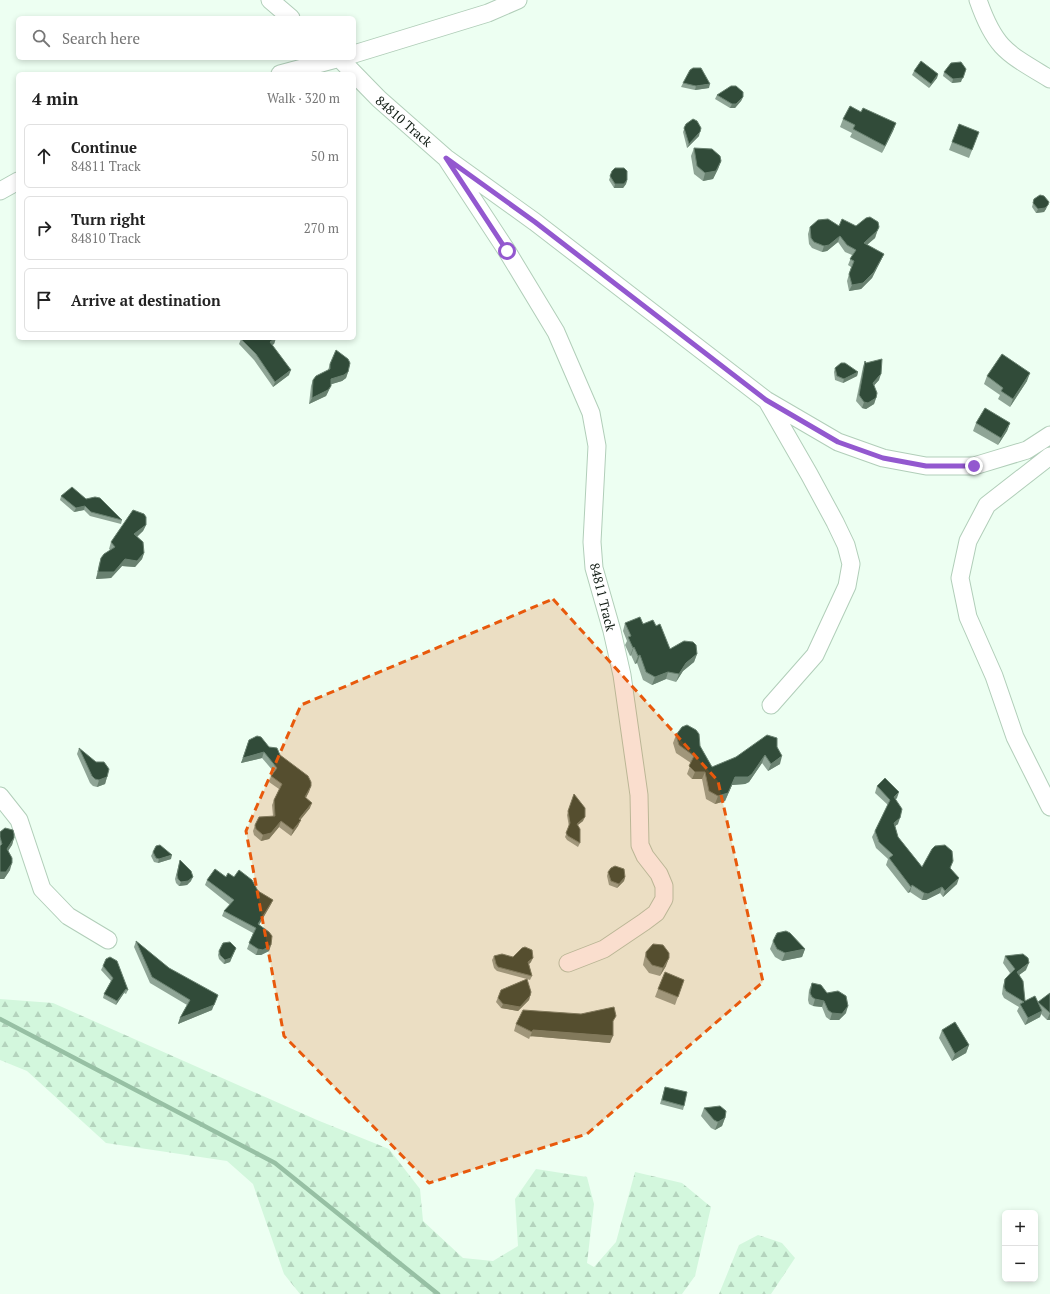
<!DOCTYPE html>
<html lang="en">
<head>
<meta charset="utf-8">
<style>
  :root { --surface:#fff; --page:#f2f2f2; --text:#222; --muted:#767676; --line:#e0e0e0 }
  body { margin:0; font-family:"PT Serif",serif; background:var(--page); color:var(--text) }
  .controls { position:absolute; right:12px; bottom:12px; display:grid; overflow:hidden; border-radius:6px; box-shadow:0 2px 6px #0003 }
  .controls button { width:36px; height:36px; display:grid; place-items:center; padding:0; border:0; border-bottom:1px solid var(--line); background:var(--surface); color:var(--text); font:20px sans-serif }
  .stop { position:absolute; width:12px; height:12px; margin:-9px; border:3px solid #9358cf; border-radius:50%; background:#fff }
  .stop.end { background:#9358cf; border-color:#fff; box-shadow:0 1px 4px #0008 }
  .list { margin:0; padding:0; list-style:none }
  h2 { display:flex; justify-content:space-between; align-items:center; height:52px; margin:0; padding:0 16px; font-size:17px }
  h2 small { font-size:13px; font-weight:400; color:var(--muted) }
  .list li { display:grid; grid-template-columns:26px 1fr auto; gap:12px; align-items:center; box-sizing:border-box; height:64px; margin:0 8px 8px; padding:0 8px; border:1px solid var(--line); border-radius:6px }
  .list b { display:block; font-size:15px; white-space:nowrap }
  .list p { margin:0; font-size:13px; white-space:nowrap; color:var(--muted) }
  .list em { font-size:13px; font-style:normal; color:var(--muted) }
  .icon { flex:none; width:22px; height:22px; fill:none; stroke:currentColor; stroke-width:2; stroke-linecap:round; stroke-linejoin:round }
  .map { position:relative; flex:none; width:1050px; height:1294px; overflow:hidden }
  .search { position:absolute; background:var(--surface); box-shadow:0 2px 6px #0003; left:16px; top:16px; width:340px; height:44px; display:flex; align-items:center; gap:10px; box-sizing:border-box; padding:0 14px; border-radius:6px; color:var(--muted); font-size:15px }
  .panel { position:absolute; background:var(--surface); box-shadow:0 2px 6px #0003; left:16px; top:72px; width:340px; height:268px; border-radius:6px }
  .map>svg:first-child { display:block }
</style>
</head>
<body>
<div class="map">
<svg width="1050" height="1294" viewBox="0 0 1050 1294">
  <defs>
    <pattern id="forest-firs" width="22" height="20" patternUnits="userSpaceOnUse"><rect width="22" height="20" fill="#d3f7dd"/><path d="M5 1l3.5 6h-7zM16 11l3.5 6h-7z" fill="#b4d3bd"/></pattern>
  </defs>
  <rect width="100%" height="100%" fill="#edfff2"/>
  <path fill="url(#forest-firs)" d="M0,999L53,1003L317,1120L389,1149L420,1189L423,1221L463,1258L493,1261L518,1246L515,1199L536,1169L587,1177L594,1204L587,1263L594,1267L616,1242L635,1172L682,1183L711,1207L695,1276L682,1294H300L284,1274L253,1184L227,1161L106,1143L27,1071L0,1060Z
    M758,1235L782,1243L795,1258L771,1294H719L739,1245Z"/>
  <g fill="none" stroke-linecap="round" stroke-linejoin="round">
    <path stroke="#97c0a4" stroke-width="4.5" d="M0,1019L275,1163L438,1294"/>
    <defs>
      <path id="minor" d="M270,0L291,18
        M978,0C995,49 1007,53 1050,79
        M354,54L488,13L518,0
        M339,58L379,99L446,158L535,222L766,400L838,442L883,458L926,466H974L1027,450L1050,435
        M280,74L340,58
        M446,158L507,251L556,332L591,413L597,446L592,542L594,568L612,631L622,675L639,795L640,845L645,856L659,874L664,886V899L656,913L644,922L604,949L568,963
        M0,191L18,181
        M767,401L809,474L835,522L846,545L851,564L847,586L815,655L771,705
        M1050,456L987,505L968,541L960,578L968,617L994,676L1015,737L1050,807
        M0,796L19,820L42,889L68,916L108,940"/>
    </defs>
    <use href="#minor" stroke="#b1ceb9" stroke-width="19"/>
    <use href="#minor" stroke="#fff" stroke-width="17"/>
  </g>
  <path fill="#8fa596" d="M914,71L938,74L937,78L929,88L912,75Z
    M944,72L961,82L952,83L943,76Z
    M683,83L709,88L695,90L681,87Z
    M717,95L743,97L741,101L735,108H730L715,99Z
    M861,112L896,123L893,131L882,153L850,137L852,133L840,127L843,119Z
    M686,124L699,136L687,148L683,132Z
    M976,140L969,158L949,150L952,142Z
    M694,148L721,161L718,169L713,179L703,181L694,174L691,156Z
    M612,171L627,180L626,184L623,188H614L609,180Z
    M1034,199L1046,209L1044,212L1036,213L1032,207Z
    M839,226L879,227L875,238L867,245L884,254L872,278L861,289L849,291L847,281L851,267L848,265L852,255L845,252L838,242L827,251L822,252L812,248L809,244L808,234L810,227Z
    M276,338L274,344L272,345L289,375L273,387L254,360L239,344L241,339Z
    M865,361L866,363L879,380L874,385L876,398L874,404L866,409L862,408L856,401L863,367Z
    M330,364L348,372L346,378L342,381L331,384L328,392L326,396L309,404L311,386L313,380L328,370Z
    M835,368L858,372L857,376L843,383L835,380L834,372Z
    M987,376L1027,381L1010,407L998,399L1000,395L984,384Z
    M976,423H1010L1007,431L998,445L973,431Z
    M61,496L86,499L122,520L121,524L90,516L84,510L74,512L60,500Z
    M146,525L143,531L137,537L144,553L142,559L135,567L122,566L111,578L96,579L99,564L101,558L110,550L109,549L111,542Z
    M625,623L656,626L670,649L697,654L694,662L683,671L676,682L666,679L652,685L643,680L637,663L635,664L631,655L630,656L625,645L627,641L623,631Z
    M676,735L700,746L712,767L777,747L780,764L768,771L762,763L749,782L745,784L732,785L725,801L715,804L706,799L702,779H692L687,774L691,763L676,753L673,743Z
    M249,740L269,747L280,755L311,786L306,798L310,808L300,820L298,826L291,836L279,827L269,839L261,841L254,835L253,831L255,825L273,816L272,805L279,789L269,782L271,776L274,772L262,758L241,763Z
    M79,748L107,777L105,784L97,787L93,786L90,783L77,754Z
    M877,786L897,798L895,799L898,824L895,826L898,837L922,867H951L950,869L957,884L943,897L940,893L926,900H922L910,892L908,893L886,865L888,859L876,848L872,837L888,805L875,793Z
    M574,794L583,821L578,825L580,843L578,847L567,840L565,837L569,827L567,815Z
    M0,832L14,838L12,845L8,850L10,870L4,879H0Z
    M153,852L171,859L158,863L154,862L151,856Z
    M180,860L191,881L187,885L179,886L176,883L175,879Z
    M608,872L625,877L624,881L617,888L609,885L607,876Z
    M226,877H234L258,891L273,900L270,906L259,925L271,945L269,951L261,955H256L247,949L253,933L222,916L224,911L230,905L205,885L207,880Z
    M136,941L169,968L212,1010L178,1024L180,1018L187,1005L150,983L134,947Z
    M773,941L805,949L802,957L782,961L775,957L770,949Z
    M236,948L230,962L224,964L219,959L218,955L219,951Z
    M646,952L666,966L660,976L649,973L643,965L644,960Z
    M494,956L531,962L529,964L532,976L530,980L527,979L530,996L529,1000L518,1011L501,1008L496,1002L501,990L527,979L497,971L494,968L492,960Z
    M1005,956L1026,970L1019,975L1025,1001L1038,1003L1050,993V1020H1047L1041,1014L1040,1017L1025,1025L1017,1011L1019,1007L1004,998L1002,994L1003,986L1005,979L1010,973L1003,963Z
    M103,966L128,990L126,994L124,993L116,1005L103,998L104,994L111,981L101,970Z
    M684,980L675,1005L655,997L658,989Z
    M812,983L827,993L846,1013L839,1020H830L826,1017L822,1007L813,1006L809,1004L808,1000L809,990Z
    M613,1023L610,1043L530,1036L529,1039L514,1031L516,1024Z
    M942,1030L969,1045L966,1053L952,1061L939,1038Z
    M665,1087L684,1106L683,1110L660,1104Z
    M704,1108L725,1118L722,1126L715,1130L711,1128L701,1116Z"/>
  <path fill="#698170" d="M966,69L961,82L952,83L953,79Z
    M938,74L937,78L929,88L931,84Z
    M710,84L709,88L695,90L696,86Z
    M743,97L741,101L735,108H730L732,104Z
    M896,123L893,131L882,153L885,146Z
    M700,132L699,136L687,148L689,144Z
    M721,161L718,169L713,179L703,181L705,173Z
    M627,180L626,184L623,188H614L615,184Z
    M1048,205L1046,209L1044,212L1036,213L1038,209Z
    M877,231L875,238L862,249L864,243Z
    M840,236L838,242L827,251L822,252L824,246Z
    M884,254L872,278L861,289L849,291L852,285Z
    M276,338L274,344L268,347L270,342Z
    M291,370L289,375L273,387L275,382Z
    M348,372L346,378L342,381L329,385L331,379Z
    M858,372L857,376L843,383L844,379Z
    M1030,373L1027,381L1010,407L1013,399Z
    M881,374L879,380L871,389L873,383Z
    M331,386L326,396L309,404L312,398Z
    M876,398L874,404L866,409L862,408L864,402Z
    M1010,423L1007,431L998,445L1001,438Z
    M85,506L84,510L74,512L76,508Z
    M146,525L143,531L132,541L134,534Z
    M144,553L142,559L135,567L122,566L111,578L96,579L98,572L125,559Z
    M634,647L631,655L630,656L633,648Z
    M697,654L694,662L683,671L676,682L679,674L686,663Z
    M640,655L637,663L635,664L638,656Z
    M668,672L666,679L652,685L655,677Z
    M264,752L262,758L241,763L243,758Z
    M765,755L762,763L749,782L745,784L732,785L725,801L715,804L718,796L735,777Z
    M782,756L780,764L768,771L771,764Z
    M695,772H705L702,779H692Z
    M107,777L105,784L97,787L99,780Z
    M311,786L309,792L303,803L305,797Z
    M899,792L897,798L892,803L894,797Z
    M312,803L310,808L297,824L299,819Z
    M585,817L583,821L575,827L577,824Z
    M900,818L898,824L891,829L894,823Z
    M301,820L298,826L291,836L293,830Z
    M281,821L279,827L269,839L261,841L263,835Z
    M14,838L12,845L5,856L7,849Z
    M172,855L171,859L158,863L159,859Z
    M12,863L10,870L4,879H0V872Z
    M193,877L191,881L187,885L179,886L181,882Z
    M625,877L624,881L617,888L619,884Z
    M959,878L957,884L943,897L945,891Z
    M912,885L910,892L908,893Z
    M942,887L940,893L926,900H922L924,893Z
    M273,900L270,906L256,930L258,924Z
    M271,945L269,951L261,955H256L258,949Z
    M236,948L230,962L224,964L225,960Z
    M805,949L802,957L782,961L785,953Z
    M533,958L531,962L527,966L528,962Z
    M669,958L666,966L660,976L663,968Z
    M1029,963L1026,970L1015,978L1017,972Z
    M126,989L124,993L116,1005L117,1001Z
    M218,995L212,1010L178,1024L180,1018Z
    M530,996L529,1000L518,1011L501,1008L503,1004Z
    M815,999L824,1001L822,1007L813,1006Z
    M848,1006L846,1013L839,1020H830L832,1013Z
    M1042,1011L1040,1017L1025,1025L1028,1018Z
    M1050,1013V1020H1047Z
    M533,1030L613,1036L610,1043L530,1036L529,1039Z
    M969,1045L966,1053L952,1061L955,1054Z
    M725,1118L722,1126L715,1130L718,1122Z"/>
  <path fill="#314b39" stroke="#698170" d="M921,61L938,74L931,84L914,71Z
    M961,62L966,69L963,78L953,79L944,72L951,63Z
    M693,68H701L710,84L696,86L683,83L690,70Z
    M731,86H736L743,92V97L736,104H732L717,95Z
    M850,106L861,112L863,108L896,123L885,146L853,129L855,125L843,119Z
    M693,119L697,121L701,128L700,132L689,144L684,128L686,124Z
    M959,124L979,132L972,150L952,142Z
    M694,148L712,149L720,156L721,161L716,171L705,173L697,166Z
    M615,168H624L627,171V180L624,184H615L610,176L612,171Z
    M1040,195L1044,196L1049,202L1048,205L1045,208L1038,209L1033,203L1034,199Z
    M870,217L878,222L879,227L877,231L864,243L884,254L874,272L863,283L852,285L849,274L854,261L850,259L856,250L847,245L840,236L829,245L824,246L814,242L811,238L810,227L818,220L828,219L839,226L842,219L856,226L866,218Z
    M242,338H276L270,342L291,370L275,382L256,354L241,339Z
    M336,350L348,359L350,363L348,372L344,375L331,379V386L328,390L312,398L313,380L316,376L330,369V364Z
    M1002,354L1030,373L1013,399L1001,391L1003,388L987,376Z
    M882,359L881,374L873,383L877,393L876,398L868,403L864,402L859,395L865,361L866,363Z
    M841,363H845L858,372L844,379L837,376L835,368Z
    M985,408L1010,423L1001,438L976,423Z
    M72,487L86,499L95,497L100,498L122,520L91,512L85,506L76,508L61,496Z
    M133,510L144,514L146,517V525L134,534L143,542L144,553L137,561L125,559L114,572H98L101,558L104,554L115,547L111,542Z
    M640,617L643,624L653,620L656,626L660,624L670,649L684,641L693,642L696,645L697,654L686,663L679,674L668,672L655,677L646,672L640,655L638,656L634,647L633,648L628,637L631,636L625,623Z
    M687,725L696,730L699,734L700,746L712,767L736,757L767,735L777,738V747L782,756L771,764L765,755L752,774L748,777H735L728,793L718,796L709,791L705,772H695L689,766L694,756L679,745L676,735L682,727Z
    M257,736L261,737L269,747L277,748L280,755L308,776L311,782V786L305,797L312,803L299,819L301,820L293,830L281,821L271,833L263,835L256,829L255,825L259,817L275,816L274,800L282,784L271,776L277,768L264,752L243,758L249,740Z
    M79,748L96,762H104L109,769L107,777L99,780L95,779L92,776Z
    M885,778L899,792L894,797L902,809L900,818L894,823L898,837L922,867L932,849L935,846L945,845L952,851L953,861L950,868L959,878L945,891L942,887L928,894L924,893L912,885L911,887L889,858L893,855L879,842L875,831L890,800L877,786Z
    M574,794L585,808V817L577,824L580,829V843L568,836L566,833L570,823L568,811Z
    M5,828L13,830L14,834V838L7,849L12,858V863L6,872H0V846L2,844L0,837V832Z
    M160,845L172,855L159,859L156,858L153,852L156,846Z
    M180,860L191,871L193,877L188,881L181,882L178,879L177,875Z
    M615,866L624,869L625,877L619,884L611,881L608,872L611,868Z
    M215,869L226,877L228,873L234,877L239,870L252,880L258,891L273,900L258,924L269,932L272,936L271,945L263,950L258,949L249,943L256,928L224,911L234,900L207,880Z
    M786,931L790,933L805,949L785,953L777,949L773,941L777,933Z
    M136,941L169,968L218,995L214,1005L180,1018L190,1000L152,977Z
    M230,942L236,948L231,958L225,960L220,955L219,951L223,943Z
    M653,944L663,945L669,953V958L663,968L652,965L646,957V952Z
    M525,947L532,950L533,958L528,962L532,976L498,967L496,964L494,956L502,954L513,957L522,948Z
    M1023,954L1028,958L1029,963L1017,972L1023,981L1025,1001L1035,996L1042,1011L1028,1018L1020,1004L1024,1002L1006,991L1004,987L1005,979L1015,969L1005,956Z
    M110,957L117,961L128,990L126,989L117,1001L104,994L113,978L103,966L106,959Z
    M665,972L684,980L678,997L658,989Z
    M527,979L531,992L530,996L520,1007L503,1004L498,998L501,990Z
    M812,983L821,985L827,993L838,991L846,996L848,1006L842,1014L832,1013L828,1010L824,1001L815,999L812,997L810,993Z
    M1050,993V1013L1038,1002Z
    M614,1007L616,1016L613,1021V1036L533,1030L532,1032L516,1024L523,1010L581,1014Z
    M955,1022L969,1045L955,1054L942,1030Z
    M665,1087L687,1092L684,1106L662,1100Z
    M720,1106L726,1111L725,1118L718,1122L714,1120L704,1108Z"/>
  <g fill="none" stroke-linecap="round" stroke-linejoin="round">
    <path stroke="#9358cf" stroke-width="5" d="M507,251L446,158L535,222L766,400L838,442L883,458L926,466H974"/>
  </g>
  <path fill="#e8590c" fill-opacity="0.2" stroke="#e8590c" stroke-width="3" stroke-dasharray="8 5" stroke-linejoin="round" d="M553,599L718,781L763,982L587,1134L429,1183L284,1036L246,831L301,705Z"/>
  <g text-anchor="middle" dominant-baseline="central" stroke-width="4" stroke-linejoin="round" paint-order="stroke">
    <g font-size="13" fill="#0f1a12" stroke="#fff">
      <text transform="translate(404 121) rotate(41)">84810 Track</text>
      <text transform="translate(603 597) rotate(76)">84811 Track</text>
    </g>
  </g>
</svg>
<div class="controls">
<button>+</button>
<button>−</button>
</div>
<div class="stop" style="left:507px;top:251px"></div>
<div class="stop end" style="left:974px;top:466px"></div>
<div class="search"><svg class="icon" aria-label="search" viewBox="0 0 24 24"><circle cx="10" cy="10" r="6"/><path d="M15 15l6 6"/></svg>Search here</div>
<section class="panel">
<h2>4 min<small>Walk · 320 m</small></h2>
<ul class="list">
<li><svg class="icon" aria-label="ahead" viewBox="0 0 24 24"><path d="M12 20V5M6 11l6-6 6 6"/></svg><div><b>Continue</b><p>84811 Track</p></div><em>50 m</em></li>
<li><svg class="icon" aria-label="right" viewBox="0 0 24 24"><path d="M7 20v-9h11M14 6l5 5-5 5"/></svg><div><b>Turn right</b><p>84810 Track</p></div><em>270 m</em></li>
<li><svg class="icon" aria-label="arrive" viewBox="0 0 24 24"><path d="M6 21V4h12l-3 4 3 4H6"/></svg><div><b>Arrive at destination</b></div></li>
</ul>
</section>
</div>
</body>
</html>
